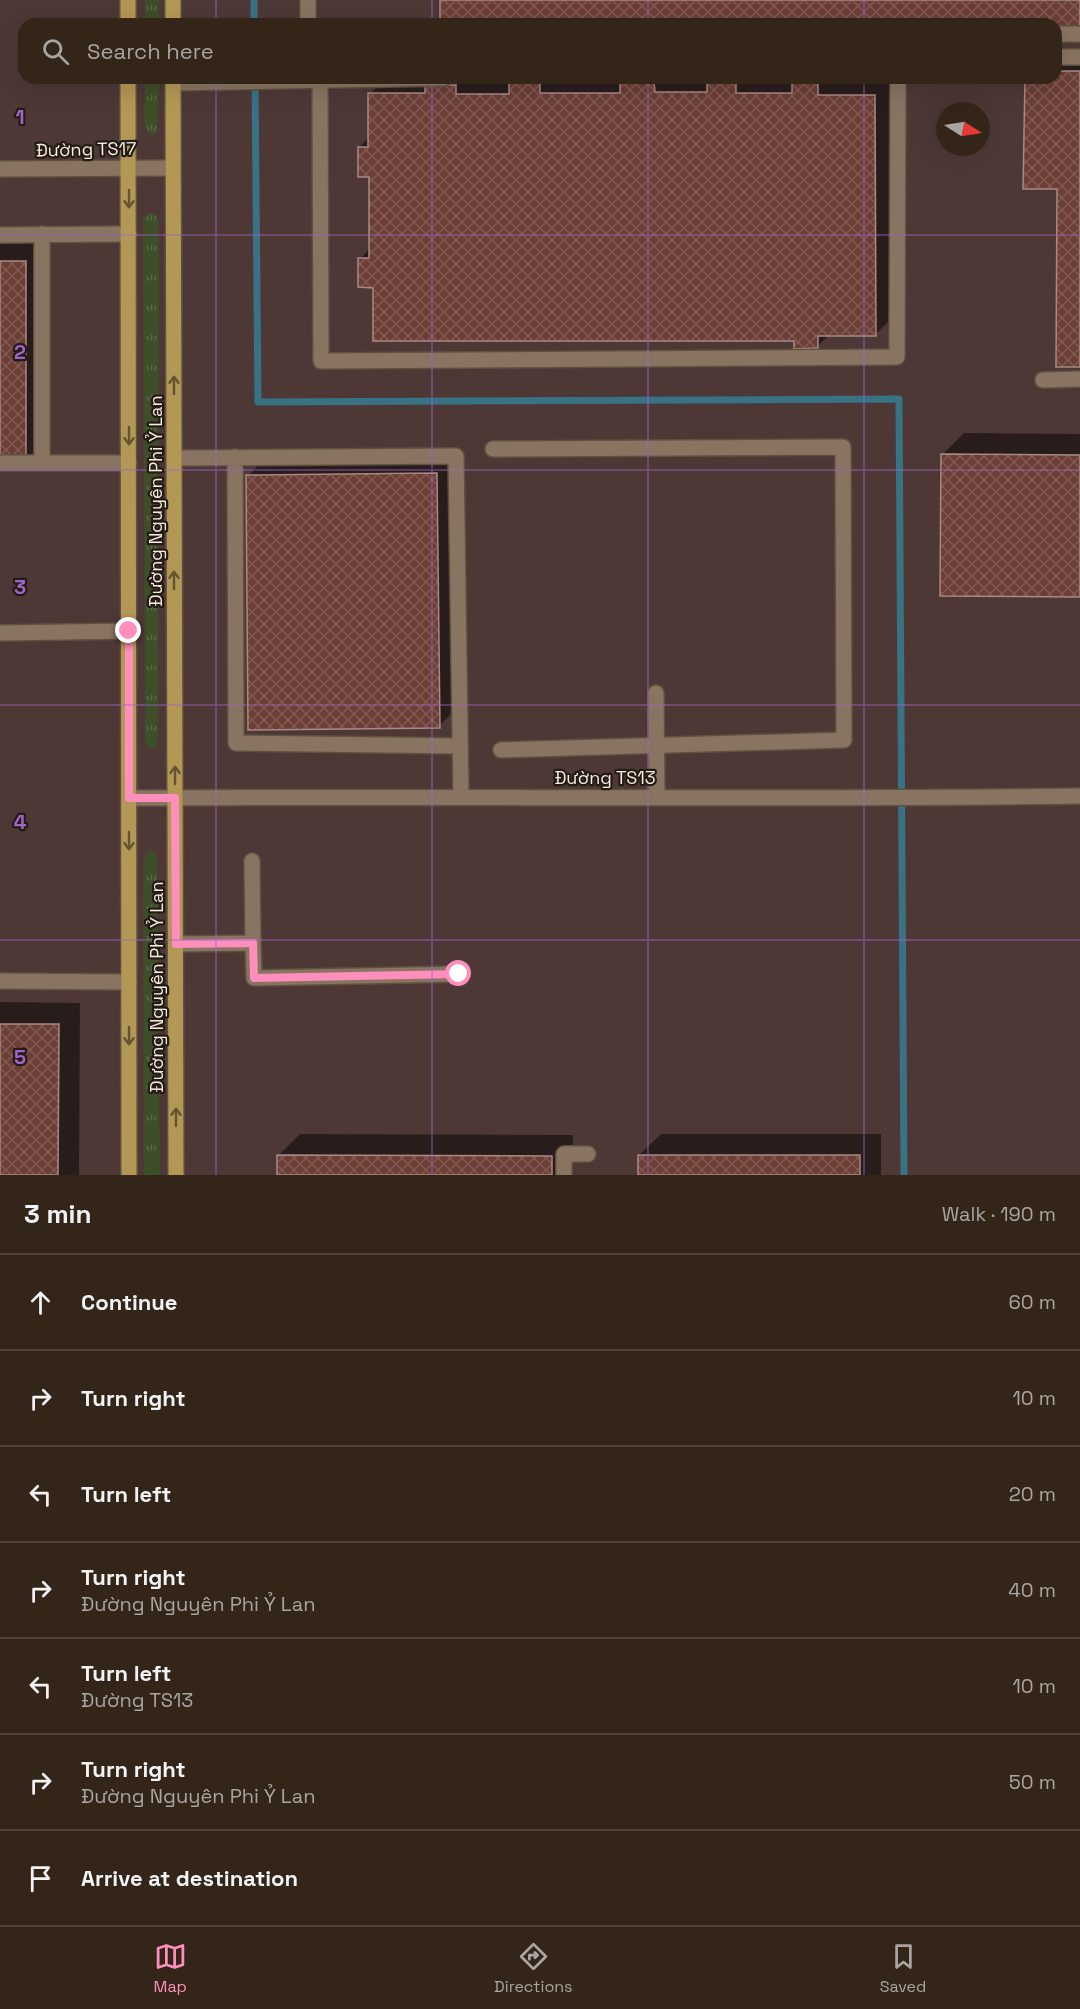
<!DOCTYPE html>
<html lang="en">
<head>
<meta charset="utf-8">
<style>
  :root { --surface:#332619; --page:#3b2e22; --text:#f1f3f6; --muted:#a9a5a2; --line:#4e4338; --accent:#fe8ebc }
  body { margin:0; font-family:"Space Grotesk",sans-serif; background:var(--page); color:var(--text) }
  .compass { position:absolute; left:936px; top:102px; width:54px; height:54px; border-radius:50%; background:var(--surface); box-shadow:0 6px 24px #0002; rotate:102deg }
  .stop { position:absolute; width:18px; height:18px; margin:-14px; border:4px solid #fe8ebc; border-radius:50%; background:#fff }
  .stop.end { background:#fe8ebc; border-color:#fff; box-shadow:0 2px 6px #0008 }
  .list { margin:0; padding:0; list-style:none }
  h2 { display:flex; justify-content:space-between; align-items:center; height:78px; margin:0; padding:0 24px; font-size:26px }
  h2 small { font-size:20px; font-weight:400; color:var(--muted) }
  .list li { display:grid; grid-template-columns:39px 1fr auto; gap:18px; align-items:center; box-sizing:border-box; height:96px; padding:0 24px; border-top:2px solid var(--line) }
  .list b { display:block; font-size:22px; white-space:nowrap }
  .list p { margin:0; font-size:20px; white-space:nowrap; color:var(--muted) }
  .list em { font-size:20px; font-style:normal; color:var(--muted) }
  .icon { flex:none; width:33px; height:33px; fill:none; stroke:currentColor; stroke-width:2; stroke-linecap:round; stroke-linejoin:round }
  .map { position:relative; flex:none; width:1080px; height:1175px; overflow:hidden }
  .search { position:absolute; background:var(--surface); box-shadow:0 6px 24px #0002; left:18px; right:18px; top:18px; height:66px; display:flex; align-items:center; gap:15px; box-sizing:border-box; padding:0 21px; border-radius:18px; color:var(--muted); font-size:22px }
  .sheet { height:750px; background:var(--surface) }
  nav { display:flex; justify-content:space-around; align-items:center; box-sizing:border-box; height:84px; border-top:2px solid var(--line); background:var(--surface); font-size:16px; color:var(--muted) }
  nav a { display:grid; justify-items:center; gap:3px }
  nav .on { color:var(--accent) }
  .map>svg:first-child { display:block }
</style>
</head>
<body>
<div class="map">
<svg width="1080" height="1175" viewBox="0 0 1080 1175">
  <defs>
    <pattern id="grass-tufts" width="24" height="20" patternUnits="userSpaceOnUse" patternTransform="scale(1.5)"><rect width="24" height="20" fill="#3d4e28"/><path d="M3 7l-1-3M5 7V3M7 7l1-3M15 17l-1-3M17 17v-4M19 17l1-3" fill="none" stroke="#5a6847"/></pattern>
    <pattern id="building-cross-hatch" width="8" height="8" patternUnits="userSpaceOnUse" patternTransform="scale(1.5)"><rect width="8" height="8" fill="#6c3e36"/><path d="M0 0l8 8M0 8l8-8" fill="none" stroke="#825a53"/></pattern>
  </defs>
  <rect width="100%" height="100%" fill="#443221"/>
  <path fill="#4d3836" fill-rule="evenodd" d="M0,0H1080V1175H0ZM24,24H1056V78H24ZM945,111H981V147H945Z"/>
  <path fill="url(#grass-tufts)" d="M145,0H159V24H145Z
    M145,78H159L157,132L153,135L149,134L144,123Z
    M152,213L156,215L158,220L159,266L158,736L156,747L153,749L146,746L145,743L143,219L147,214Z
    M154,850L157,858L160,1175H144L143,864L147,851Z"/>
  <path fill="#0007" d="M1056,50H1080V366L1059,188L1026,78H1056Z
    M386,78H896L897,313L875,335H829L817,347L795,340L375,286L360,259L370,248L371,176L359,147L370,137V94Z
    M0,240H47V439L25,461H0Z
    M964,433L1080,434V595L942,455Z
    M458,452L461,704L439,726L248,476L269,454Z
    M0,1002L80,1003L79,1175H0Z
    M300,1134L573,1135V1175H278V1156Z
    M661,1134H881V1175H639V1155Z"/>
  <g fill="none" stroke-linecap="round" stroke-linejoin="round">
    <path stroke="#397185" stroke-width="7" d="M254,0V24
      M255,81L258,402L899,399L904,1175"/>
  </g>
  <path fill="url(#building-cross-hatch)" stroke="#a88984" stroke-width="1.5" d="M440,0H1080V28H1056V24H440Z
    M1056,71H1080V367H1056L1057,189H1023L1025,78H1056Z
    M509,82H540V93H620V82H654L655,92H707V82H736V93H792V82H818V95H875L876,336H818V348L794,349V341H373V288L358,287V258H369V177H358V147H368V93H425V85H456V94H509Z
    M0,261H26V462H0Z
    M941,454L1080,455V597L940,596Z
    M437,473L440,728L248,730L246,475Z
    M0,1024H59L58,1175H0Z
    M277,1155L552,1156V1175H277Z
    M638,1155H860V1175H638Z"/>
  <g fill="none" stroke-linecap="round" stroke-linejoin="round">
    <defs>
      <path id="minor" d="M308,0V24
        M1056,34H1080
        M1056,57H1080
        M320,81L321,361L897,357L898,78
        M173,83L444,78
        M0,169L173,168
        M42,234V463
        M0,235L129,234
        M1043,380L1080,379
        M493,449L843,447L844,740L501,750
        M235,457L236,743L460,746
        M174,458L456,456L461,796
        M0,463H129
        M0,633L129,631
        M656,693L657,797
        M129,798C446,796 763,800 1080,796
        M253,943L254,978L460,974
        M176,944L253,943L252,861
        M0,981L129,982
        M564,1175V1154H588"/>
      <path id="major" d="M128,0V24
        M173,24V0
        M128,78L129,1175
        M173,78L176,1175"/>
    </defs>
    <use href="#minor" stroke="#5f5040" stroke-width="18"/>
    <use href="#major" stroke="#5f5040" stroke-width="18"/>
    <use href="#minor" stroke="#897461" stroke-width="15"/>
    <use href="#major" stroke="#b39754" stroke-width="15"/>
  </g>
  <defs><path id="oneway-shaft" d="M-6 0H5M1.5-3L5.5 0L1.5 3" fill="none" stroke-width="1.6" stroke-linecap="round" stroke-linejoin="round" transform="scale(1.5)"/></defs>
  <g stroke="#645331">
    <use href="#oneway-shaft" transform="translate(129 199) rotate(90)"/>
    <use href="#oneway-shaft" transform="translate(174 385) rotate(-90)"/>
    <use href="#oneway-shaft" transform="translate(129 436) rotate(90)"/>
    <use href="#oneway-shaft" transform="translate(174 580) rotate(-90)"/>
    <use href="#oneway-shaft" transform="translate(175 775) rotate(-90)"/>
    <use href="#oneway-shaft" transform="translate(129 841) rotate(90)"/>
    <use href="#oneway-shaft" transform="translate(129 1036) rotate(90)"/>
    <use href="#oneway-shaft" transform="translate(176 1117) rotate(-90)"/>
  </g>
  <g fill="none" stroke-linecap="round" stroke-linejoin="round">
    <path stroke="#fe8ebc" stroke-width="8" d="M129,631V798H175L176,944L253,943L254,978L459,974"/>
  </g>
  <path fill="none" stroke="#a065c9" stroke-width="1.5" stroke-opacity="0.55" d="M216,0V24M432,0V24M648,0V24M864,0V24M216,78V1175M432,78V1175M648,78V1175M864,78V1175M0,235H1080M0,470H1080M0,705H1080M0,940H1080"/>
  <g text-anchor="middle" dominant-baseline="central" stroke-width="4.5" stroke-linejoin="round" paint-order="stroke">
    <g font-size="18" fill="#f6ebe0" stroke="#241c14">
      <text transform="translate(86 149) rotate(-1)">Đường TS17</text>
      <text transform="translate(155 501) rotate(-90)">Đường Nguyên Phi Ỷ Lan</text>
      <text x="605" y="777">Đường TS13</text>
      <text transform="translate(156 987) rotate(-90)">Đường Nguyên Phi Ỷ Lan</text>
    </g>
  </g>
  <g font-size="20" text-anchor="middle" font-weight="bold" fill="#a065c9" stroke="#241c14" stroke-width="4.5" stroke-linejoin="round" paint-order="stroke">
    <text x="20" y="124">1</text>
    <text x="20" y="359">2</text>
    <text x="20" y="594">3</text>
    <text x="20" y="829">4</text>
    <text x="20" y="1064">5</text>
  </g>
</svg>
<svg class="compass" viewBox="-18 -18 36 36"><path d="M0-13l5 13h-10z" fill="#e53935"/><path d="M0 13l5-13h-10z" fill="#a9a5a2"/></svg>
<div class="stop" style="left:459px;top:974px"></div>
<div class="stop end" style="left:129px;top:631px"></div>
<div class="search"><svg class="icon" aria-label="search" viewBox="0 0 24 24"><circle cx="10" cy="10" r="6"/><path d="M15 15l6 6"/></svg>Search here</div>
</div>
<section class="sheet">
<h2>3 min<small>Walk · 190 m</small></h2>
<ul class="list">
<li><svg class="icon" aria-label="ahead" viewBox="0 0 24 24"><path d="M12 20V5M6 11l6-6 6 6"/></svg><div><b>Continue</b></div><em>60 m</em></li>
<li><svg class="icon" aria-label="right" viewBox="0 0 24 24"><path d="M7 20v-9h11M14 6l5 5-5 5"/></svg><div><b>Turn right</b></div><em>10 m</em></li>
<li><svg class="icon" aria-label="left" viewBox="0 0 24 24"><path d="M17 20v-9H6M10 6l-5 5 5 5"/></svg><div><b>Turn left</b></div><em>20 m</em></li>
<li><svg class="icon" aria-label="right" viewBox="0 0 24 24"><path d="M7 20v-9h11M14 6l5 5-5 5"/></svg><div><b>Turn right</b><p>Đường Nguyên Phi Ỷ Lan</p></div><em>40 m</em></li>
<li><svg class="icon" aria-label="left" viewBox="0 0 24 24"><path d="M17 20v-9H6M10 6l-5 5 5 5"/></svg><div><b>Turn left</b><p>Đường TS13</p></div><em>10 m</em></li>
<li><svg class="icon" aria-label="right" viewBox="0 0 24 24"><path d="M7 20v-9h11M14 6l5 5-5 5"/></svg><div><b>Turn right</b><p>Đường Nguyên Phi Ỷ Lan</p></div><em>50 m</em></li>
<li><svg class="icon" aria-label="arrive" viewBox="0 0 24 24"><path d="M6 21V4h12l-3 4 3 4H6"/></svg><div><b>Arrive at destination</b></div></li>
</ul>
</section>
<nav>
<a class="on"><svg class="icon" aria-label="map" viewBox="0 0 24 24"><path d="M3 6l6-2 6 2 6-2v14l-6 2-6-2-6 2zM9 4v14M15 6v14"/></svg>Map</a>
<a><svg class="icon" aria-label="directions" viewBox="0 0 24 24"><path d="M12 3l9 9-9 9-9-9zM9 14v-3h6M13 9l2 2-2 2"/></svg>Directions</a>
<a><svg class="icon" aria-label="saved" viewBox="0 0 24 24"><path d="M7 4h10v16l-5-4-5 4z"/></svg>Saved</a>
</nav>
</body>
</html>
